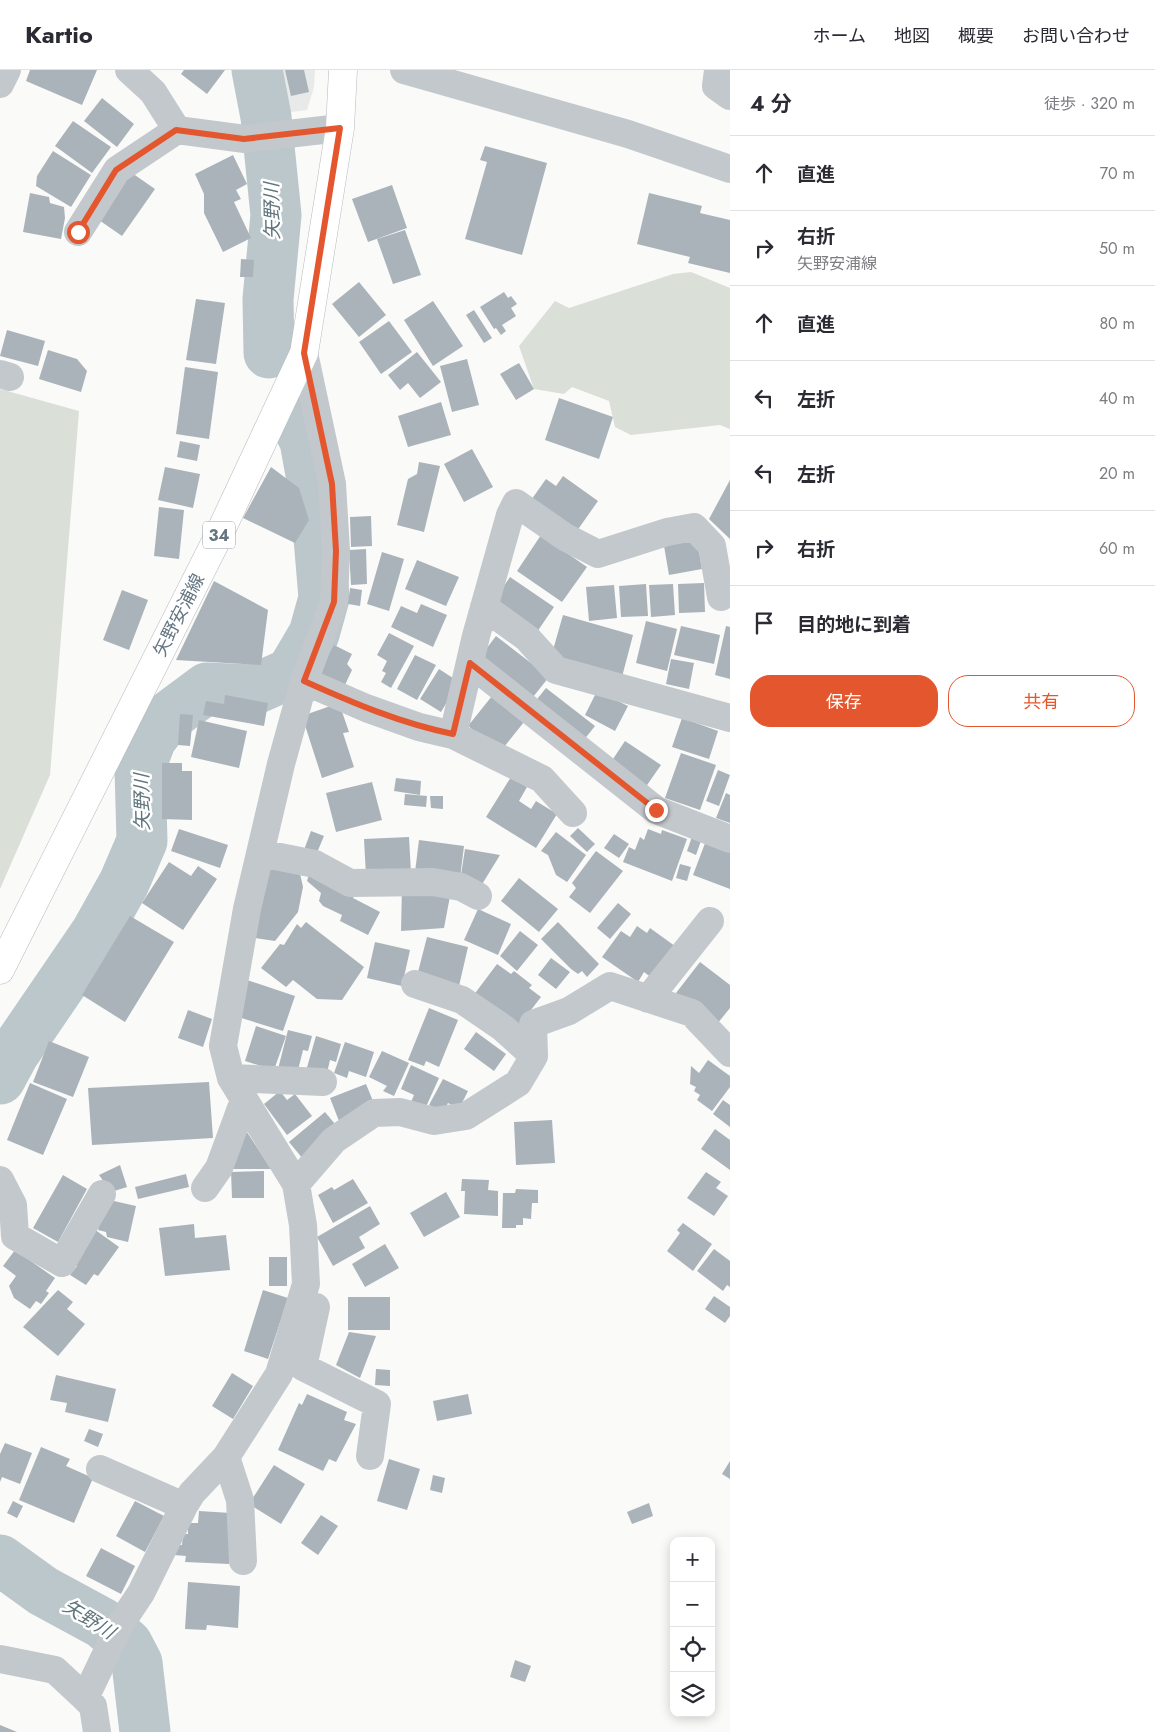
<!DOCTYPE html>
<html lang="ja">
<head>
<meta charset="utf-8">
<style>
  :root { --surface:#fff; --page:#f7f7f7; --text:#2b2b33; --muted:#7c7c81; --line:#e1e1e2; --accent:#e4572e }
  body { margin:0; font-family:Jost,"Noto Sans JP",sans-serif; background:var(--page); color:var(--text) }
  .controls { position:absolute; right:15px; bottom:15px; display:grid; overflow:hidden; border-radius:10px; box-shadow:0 2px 12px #0003 }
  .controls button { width:45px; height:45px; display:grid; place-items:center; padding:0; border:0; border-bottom:1px solid var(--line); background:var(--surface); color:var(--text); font:25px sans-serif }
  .stop { position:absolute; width:15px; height:15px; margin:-11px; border:4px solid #e4572e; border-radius:50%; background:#fff }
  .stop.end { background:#e4572e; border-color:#fff; box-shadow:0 1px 5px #0008 }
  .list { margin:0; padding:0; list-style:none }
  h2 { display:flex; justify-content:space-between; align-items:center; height:65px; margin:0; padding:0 20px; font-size:21px }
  h2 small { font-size:16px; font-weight:400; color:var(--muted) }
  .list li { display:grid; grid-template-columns:32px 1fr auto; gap:15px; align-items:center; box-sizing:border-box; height:75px; padding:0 20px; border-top:1px solid var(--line) }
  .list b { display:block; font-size:19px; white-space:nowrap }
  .list p { margin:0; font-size:16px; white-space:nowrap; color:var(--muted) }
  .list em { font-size:16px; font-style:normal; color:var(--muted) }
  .actions { display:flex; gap:10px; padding:15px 20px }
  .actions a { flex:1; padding:11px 0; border:1px solid var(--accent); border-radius:20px; text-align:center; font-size:18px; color:var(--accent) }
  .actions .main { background:var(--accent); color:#fff }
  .icon { flex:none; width:28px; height:28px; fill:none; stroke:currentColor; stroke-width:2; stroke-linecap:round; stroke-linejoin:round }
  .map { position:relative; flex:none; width:730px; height:1662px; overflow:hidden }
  header { display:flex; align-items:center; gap:30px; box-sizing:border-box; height:70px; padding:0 25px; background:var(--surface); border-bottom:1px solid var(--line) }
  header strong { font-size:24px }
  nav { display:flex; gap:28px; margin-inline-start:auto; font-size:18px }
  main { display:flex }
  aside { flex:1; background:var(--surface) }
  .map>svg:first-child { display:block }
</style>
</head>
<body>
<header>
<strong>Kartio</strong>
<nav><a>ホーム</a><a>地図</a><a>概要</a><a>お問い合わせ</a></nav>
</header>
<main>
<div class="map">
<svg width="730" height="1662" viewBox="0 0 730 1662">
  <rect width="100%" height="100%" fill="#fafaf8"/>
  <path fill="#e8e9e9" d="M276,0H315L314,17L307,40L283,43Z"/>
  <path fill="#dadfd7" d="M691,202L730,218V359L720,355L631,365L615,357L609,331L572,317L564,324L534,319L519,276L555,231L569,238L673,204Z
    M0,319L79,341L50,705L0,819Z"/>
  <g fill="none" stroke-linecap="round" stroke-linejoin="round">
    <path stroke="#bbc7cb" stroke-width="51" d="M257,0L266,47L276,145L268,229L269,283
      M0,1009L14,983L96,863L124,813L142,771L140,698L151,669L168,647L207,618L253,620L291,603L314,564L324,528L316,432L305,371L293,346
      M0,1490L43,1521L102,1553L127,1574L137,1593L145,1662"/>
  </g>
  <path fill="#aab3b9" d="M30,0H97L82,35L26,11Z
    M184,0H225L207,24L181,4Z
    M285,0H304L309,22L291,26Z
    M102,28L134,54L117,77L84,51Z
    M73,51L111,77L92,103L55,76Z
    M485,76L547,93L522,185L465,169L487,92L480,90Z
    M53,81L91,105L71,137L36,116L37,106Z
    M233,85L247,114L236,120L241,129L234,132L251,168L223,182L204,143V124L195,104Z
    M129,101L155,119L122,166L96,148Z
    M392,115L407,158L368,172L352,129Z
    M30,123L49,127L50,133L64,137L65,148L61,169L23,162Z
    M649,123L702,136L700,143L730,150V203L688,193L690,187L637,174Z
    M405,160L421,205L393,214L377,169Z
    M241,189L254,190L253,207H240Z
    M359,212L386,245L359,267L332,234Z
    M504,222L508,228L511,226L517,234L511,238L516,246L502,255L506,261L501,265L496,258L494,259L480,237Z
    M196,229L225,233L216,294L186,290Z
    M433,231L463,276L433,296L404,250Z
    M474,240L492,268L484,273L466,245Z
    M389,251L412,282L381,304L359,272Z
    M7,260L45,271L38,296L0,286Z
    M48,280L77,289L87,301L81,322L39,309Z
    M417,282L441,312L420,328L408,313L400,320L388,305Z
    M467,289L479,335L452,342L440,296Z
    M519,293L534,319L516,330L500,304Z
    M185,297L218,302L209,369L176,364Z
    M559,328L613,347L599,389L545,370Z
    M441,332L451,365L408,377L398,346Z
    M180,371L200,375L197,391L177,387Z
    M472,379L493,417L464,432L444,394Z
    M419,392L440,396L424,462L397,455L408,409L417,404Z
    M165,397L200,404L193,438L158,430Z
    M271,397L299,418L309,450L295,473L243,448Z
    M563,406L598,431L574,465L529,433L546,409L556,416Z
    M730,410V469L709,449Z
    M159,437L184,440L179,489L154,486Z
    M371,446L372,476L351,477L350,447Z
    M541,465L587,497L562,532L517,501Z
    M697,470L702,499L669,505L664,476Z
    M366,479L367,514L351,515L349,480Z
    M382,482L404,489L389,541L367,534Z
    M417,490L459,507L446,536L405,519Z
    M510,507L554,537L537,562L493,532Z
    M214,511L268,540L261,595L176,590Z
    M704,513L705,542L679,543L678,514Z
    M646,514L648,546L621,547L619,516Z
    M673,514L675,545L651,547L649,515Z
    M614,515L617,548L589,551L586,517Z
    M350,518L362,520L360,536L348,534Z
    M122,520L148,530L129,580L103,570Z
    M421,534L447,545L433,577L391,557L401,536L417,543Z
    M563,545L633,565L622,607L551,587Z
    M646,551L677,559L667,601L636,593Z
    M681,556L720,565L714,594L674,585Z
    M726,556L730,557V609L715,605Z
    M389,563L414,576L391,618L381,612L386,603L382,601L387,591L377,585Z
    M496,566L549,607L533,627L480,587Z
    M334,575L352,584L347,594L352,600L344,617L319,603Z
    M415,585L436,595L417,630L397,619Z
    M671,589L694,593L689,619L666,614Z
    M439,599L459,612L441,642L420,629Z
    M546,618L595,656L583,671L534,633Z
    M597,621L628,636L615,661L585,645Z
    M225,625L268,633L264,656L203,645L206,631L224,634Z
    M492,626L524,652L500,682L468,656Z
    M339,633L349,662L343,663L354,697L322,708L302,646Z
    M180,644L193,645L190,676L178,675Z
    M682,648L718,661L709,689L672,677Z
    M199,650L247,661L239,698L191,687Z
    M625,671L661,695L645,718L609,695Z
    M681,683L716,695L700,740L665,728Z
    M162,693H182V701H192V750L162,749Z
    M718,700L730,705L719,736L706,731Z
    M511,707L527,717L519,731L531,739L536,731L557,744L536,778L486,747Z
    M396,708L421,711L420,725L394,721Z
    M372,712L382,750L336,762L326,723Z
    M726,723L730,725V753L716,748Z
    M405,724L427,726L426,737L404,735Z
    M430,726H443V739L431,738Z
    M578,758L595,774L587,782L570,766Z
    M179,759L228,775L220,798L171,781Z
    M648,759L661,764L662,760L687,769L672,811L623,792L629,777L635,780L640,767L644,770Z
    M311,761L324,766L316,785L304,780Z
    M694,761L703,765L696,785L687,781Z
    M556,762L586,785L567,812L556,805L548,785L541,781Z
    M614,764L629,774L619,788L604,778Z
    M409,767L411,803L366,806L364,769Z
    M707,768L730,777V819L693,805Z
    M419,770L464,776L460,808L415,802Z
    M465,779L500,785L481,816L460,811Z
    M596,781L623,801L590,843L569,827L576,818L572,813Z
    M169,792L191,806L198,796L217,809L183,860L142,833Z
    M266,793L299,799L303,817L298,842L275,871L255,868Z
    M680,794L691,797L687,811L676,808Z
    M310,801L355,822L353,828L380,842L368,865L340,851L342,845L323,836L319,831L321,823L307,811Z
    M519,808L558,839L539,862L501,831Z
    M402,816L451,821L444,858L401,861Z
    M618,833L631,844L610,869L597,858Z
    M478,839L511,854L498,885L464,870Z
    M130,846L174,872L125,952L82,925Z
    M306,852L364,897L342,930L317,929L293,910L286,917L261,898L280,874L284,875L297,854L301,858Z
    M558,852L599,894L587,907L582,901L578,904L571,899L541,869Z
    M637,856L647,863L650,858L679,879L656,911L644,902L638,912L602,887L621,861L630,867Z
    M520,861L538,875L517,901L500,886Z
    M427,867L468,877L459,916L417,906Z
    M375,872L410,880L402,916L367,908Z
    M551,888L570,902L556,919L538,905Z
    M700,892L730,915V938L717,954L676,923Z
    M497,894L511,904L514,901L532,915L529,918L541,927L514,962L470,930Z
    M247,910L295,926L283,961L235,946Z
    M429,938L458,950L439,997L426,991L424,996L408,990Z
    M188,940L212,949L203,977L178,968Z
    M256,956L286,966L274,1000L245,991Z
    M288,960L312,966L308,981L303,980L297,1004L278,999Z
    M476,962L506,984L494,1001L464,979Z
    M316,966L341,974L336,992L330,990L326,1007L306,1001Z
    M49,971L89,987L73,1027L33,1012Z
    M345,972L374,982L366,1007L349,1001L347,1008L334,1003Z
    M382,981L409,993L394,1026L383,1021L387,1016L369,1007Z
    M708,990L730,1006V1017L712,1041L697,1030L700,1025L694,1021L696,1017L690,1014L691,996L699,1003Z
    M411,995L439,1008L425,1039L411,1032L414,1025L401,1019Z
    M443,1009L468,1021L459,1039L448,1033L443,1042L429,1035Z
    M209,1012L213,1068L92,1075L88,1018Z
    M30,1013L67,1029L43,1085L7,1070Z
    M366,1014L375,1036L339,1051L330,1028Z
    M280,1021L287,1030L295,1024L312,1046L287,1065L264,1034Z
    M723,1030L730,1035V1057L713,1044Z
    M325,1042L340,1060L303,1089L289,1072Z
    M552,1050L555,1093L516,1095L514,1052Z
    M245,1059L271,1099H231Z
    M715,1059L730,1070V1100L701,1079Z
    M120,1095L127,1117L111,1122L99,1105Z
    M264,1101V1128H232L231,1102Z
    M706,1102L721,1112L716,1118L728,1126L714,1146L687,1128Z
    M186,1104L189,1117L138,1129L135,1117Z
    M63,1105L87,1119L58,1172L33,1158Z
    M353,1109L368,1133L333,1153L318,1125L332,1117L334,1120Z
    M462,1109L489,1110L488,1120L498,1121V1146L464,1144L465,1121H461Z
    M516,1119L538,1120V1133H532L531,1149L523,1148V1155H516V1158H502L503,1123H515Z
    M446,1122L460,1147L424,1167L410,1143Z
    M105,1129L136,1136L128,1172L107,1167L106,1162L98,1160Z
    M370,1136L380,1154L359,1167L365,1178L333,1196L317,1167Z
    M683,1153L712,1174L693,1201L667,1181L680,1163L677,1160Z
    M194,1154L195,1168L226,1165L230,1200L165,1206L159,1158Z
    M94,1159L119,1177L98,1206L94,1204L86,1215L70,1205L77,1196L71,1191Z
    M385,1174L399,1198L365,1217L352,1194Z
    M714,1179L730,1191V1217L727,1215L723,1221L697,1201Z
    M15,1180L55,1208L46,1221L49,1223L41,1234L36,1231L30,1239L14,1228L9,1216L16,1206L3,1196Z
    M269,1187H287V1216H269Z
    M58,1220L73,1232L67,1239L85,1254L58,1286L23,1257Z
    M263,1220L288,1228L268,1289L244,1281Z
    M714,1226L730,1237V1246L725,1253L705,1239Z
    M348,1227H390V1260H348Z
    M349,1262L376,1266L360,1308L336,1295Z
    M376,1299L390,1300V1316L375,1315Z
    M232,1303L253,1316L233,1349L212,1336Z
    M56,1305L116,1319L108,1352L65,1342L67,1333L50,1330Z
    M307,1324L347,1342L344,1350L356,1354L336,1392L329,1389L323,1401L278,1380L299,1333L302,1335Z
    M468,1324L472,1344L437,1351L433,1331Z
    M89,1359L103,1364L98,1377L84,1371Z
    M5,1373L32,1383L20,1414L2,1407L0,1412V1384Z
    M41,1377L70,1389L66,1396L93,1408L74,1453L19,1430Z
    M389,1389L420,1399L407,1440L377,1431Z
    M730,1391V1409L722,1404Z
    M274,1395L305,1414L281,1454L249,1434Z
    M433,1405L445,1408L442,1423L430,1420Z
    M13,1431L23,1436L17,1448L7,1443Z
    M135,1431L164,1446L145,1482L116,1466Z
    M649,1433L653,1446L632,1454L627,1442Z
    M199,1441L231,1443L229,1494L185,1492L186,1486L174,1485L175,1475H182L183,1464H188V1453H198Z
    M321,1445L338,1456L318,1485L301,1473Z
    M101,1478L135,1496L121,1524L86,1506Z
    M188,1512L240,1516L238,1558L207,1555L206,1560L185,1559Z
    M515,1590L531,1596L525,1612L510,1607Z
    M0,1655L17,1662H0Z"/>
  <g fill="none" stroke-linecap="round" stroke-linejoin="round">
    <defs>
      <path id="major" d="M0,900L216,471L304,283L340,58L343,0"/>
    </defs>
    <use href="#major" stroke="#b5babe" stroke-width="29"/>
    <path stroke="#c3c8cc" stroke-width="28" d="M129,0L153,22L177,60L245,69L340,58
      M404,0L628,64L730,99
      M718,0L716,16L730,26
      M0,14L7,0
      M78,162L117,100L177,60
      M0,304L10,307
      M484,537L527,568L556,600L730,648
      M470,593L656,740L730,769
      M304,611L366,638L419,657L453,665L542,709L573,743
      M453,665L476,566L510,445L516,433L565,467L598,484L667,462L694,457L712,476L721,527
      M260,783L315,794L350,813L433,812L461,817L478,826
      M415,914L462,930L503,958L534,986
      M648,929L710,851
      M231,1008L323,1012
      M0,1110L13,1135L15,1166L62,1193L102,1124
      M296,1114L334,1070L374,1043L400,1042L434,1051L466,1046L518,1013L534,986L533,954L569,941L610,916L692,943L730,983
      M205,1118L219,1098L244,1030
      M316,1237L303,1297L377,1334L370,1386
      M226,1387L240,1430L243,1491
      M100,1399L184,1436
      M0,1589L55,1600L85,1628
      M97,1662L93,1636L85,1628L121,1553L141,1523L184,1436L192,1423L226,1387L279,1304L306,1214L303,1155L296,1114L231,1008L223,976L247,839L281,694L304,611L334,532L336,481L332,414L304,283"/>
    <use href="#major" stroke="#fff" stroke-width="28"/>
  </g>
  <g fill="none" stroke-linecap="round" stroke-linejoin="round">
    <path stroke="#e4572e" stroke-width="6" d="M78,162L116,100L176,60L244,69L340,58L304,283L332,414L336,481L334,532L304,611C353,633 400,653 453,664L470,593L656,740"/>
  </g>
  <g text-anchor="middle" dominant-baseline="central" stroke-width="5" stroke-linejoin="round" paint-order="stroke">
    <rect fill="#fff" stroke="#939fa8" stroke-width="1" x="203" y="451.5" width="32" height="27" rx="4"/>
    <g font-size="16" font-weight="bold" fill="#657683">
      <text x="219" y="465">34</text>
    </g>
    <g font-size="18" fill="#657683" stroke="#fff">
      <text transform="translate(179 545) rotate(-63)">矢野安浦線</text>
    </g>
    <g font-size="19" font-style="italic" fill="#60757c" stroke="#fff">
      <text transform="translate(272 141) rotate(-91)">矢野川</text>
      <text transform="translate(142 732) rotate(-91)">矢野川</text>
      <text transform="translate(89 1549) rotate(32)">矢野川</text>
    </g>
  </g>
</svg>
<div class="controls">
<button>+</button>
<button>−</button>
<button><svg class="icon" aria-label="locate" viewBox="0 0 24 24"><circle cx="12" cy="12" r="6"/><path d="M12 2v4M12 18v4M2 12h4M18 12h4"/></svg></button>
<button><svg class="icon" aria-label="layers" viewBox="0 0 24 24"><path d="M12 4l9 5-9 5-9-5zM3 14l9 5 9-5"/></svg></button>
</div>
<div class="stop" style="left:78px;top:162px"></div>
<div class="stop end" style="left:656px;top:740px"></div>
</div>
<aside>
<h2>4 分<small>徒歩 · 320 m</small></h2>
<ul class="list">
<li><svg class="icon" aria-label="ahead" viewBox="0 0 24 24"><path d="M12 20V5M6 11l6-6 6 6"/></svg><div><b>直進</b></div><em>70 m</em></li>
<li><svg class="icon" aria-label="right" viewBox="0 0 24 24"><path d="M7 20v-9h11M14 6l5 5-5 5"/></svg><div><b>右折</b><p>矢野安浦線</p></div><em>50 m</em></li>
<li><svg class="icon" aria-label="ahead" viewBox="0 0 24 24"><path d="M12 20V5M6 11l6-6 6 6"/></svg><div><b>直進</b></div><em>80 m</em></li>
<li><svg class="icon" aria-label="left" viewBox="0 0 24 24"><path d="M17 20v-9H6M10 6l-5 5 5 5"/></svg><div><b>左折</b></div><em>40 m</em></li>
<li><svg class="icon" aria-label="left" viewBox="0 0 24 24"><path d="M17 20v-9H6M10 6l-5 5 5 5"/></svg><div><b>左折</b></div><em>20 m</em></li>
<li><svg class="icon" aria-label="right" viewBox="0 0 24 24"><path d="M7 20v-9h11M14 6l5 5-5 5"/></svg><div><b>右折</b></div><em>60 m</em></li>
<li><svg class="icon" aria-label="arrive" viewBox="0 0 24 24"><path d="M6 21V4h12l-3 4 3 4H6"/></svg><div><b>目的地に到着</b></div></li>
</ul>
<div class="actions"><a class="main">保存</a><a>共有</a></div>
</aside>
</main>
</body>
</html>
